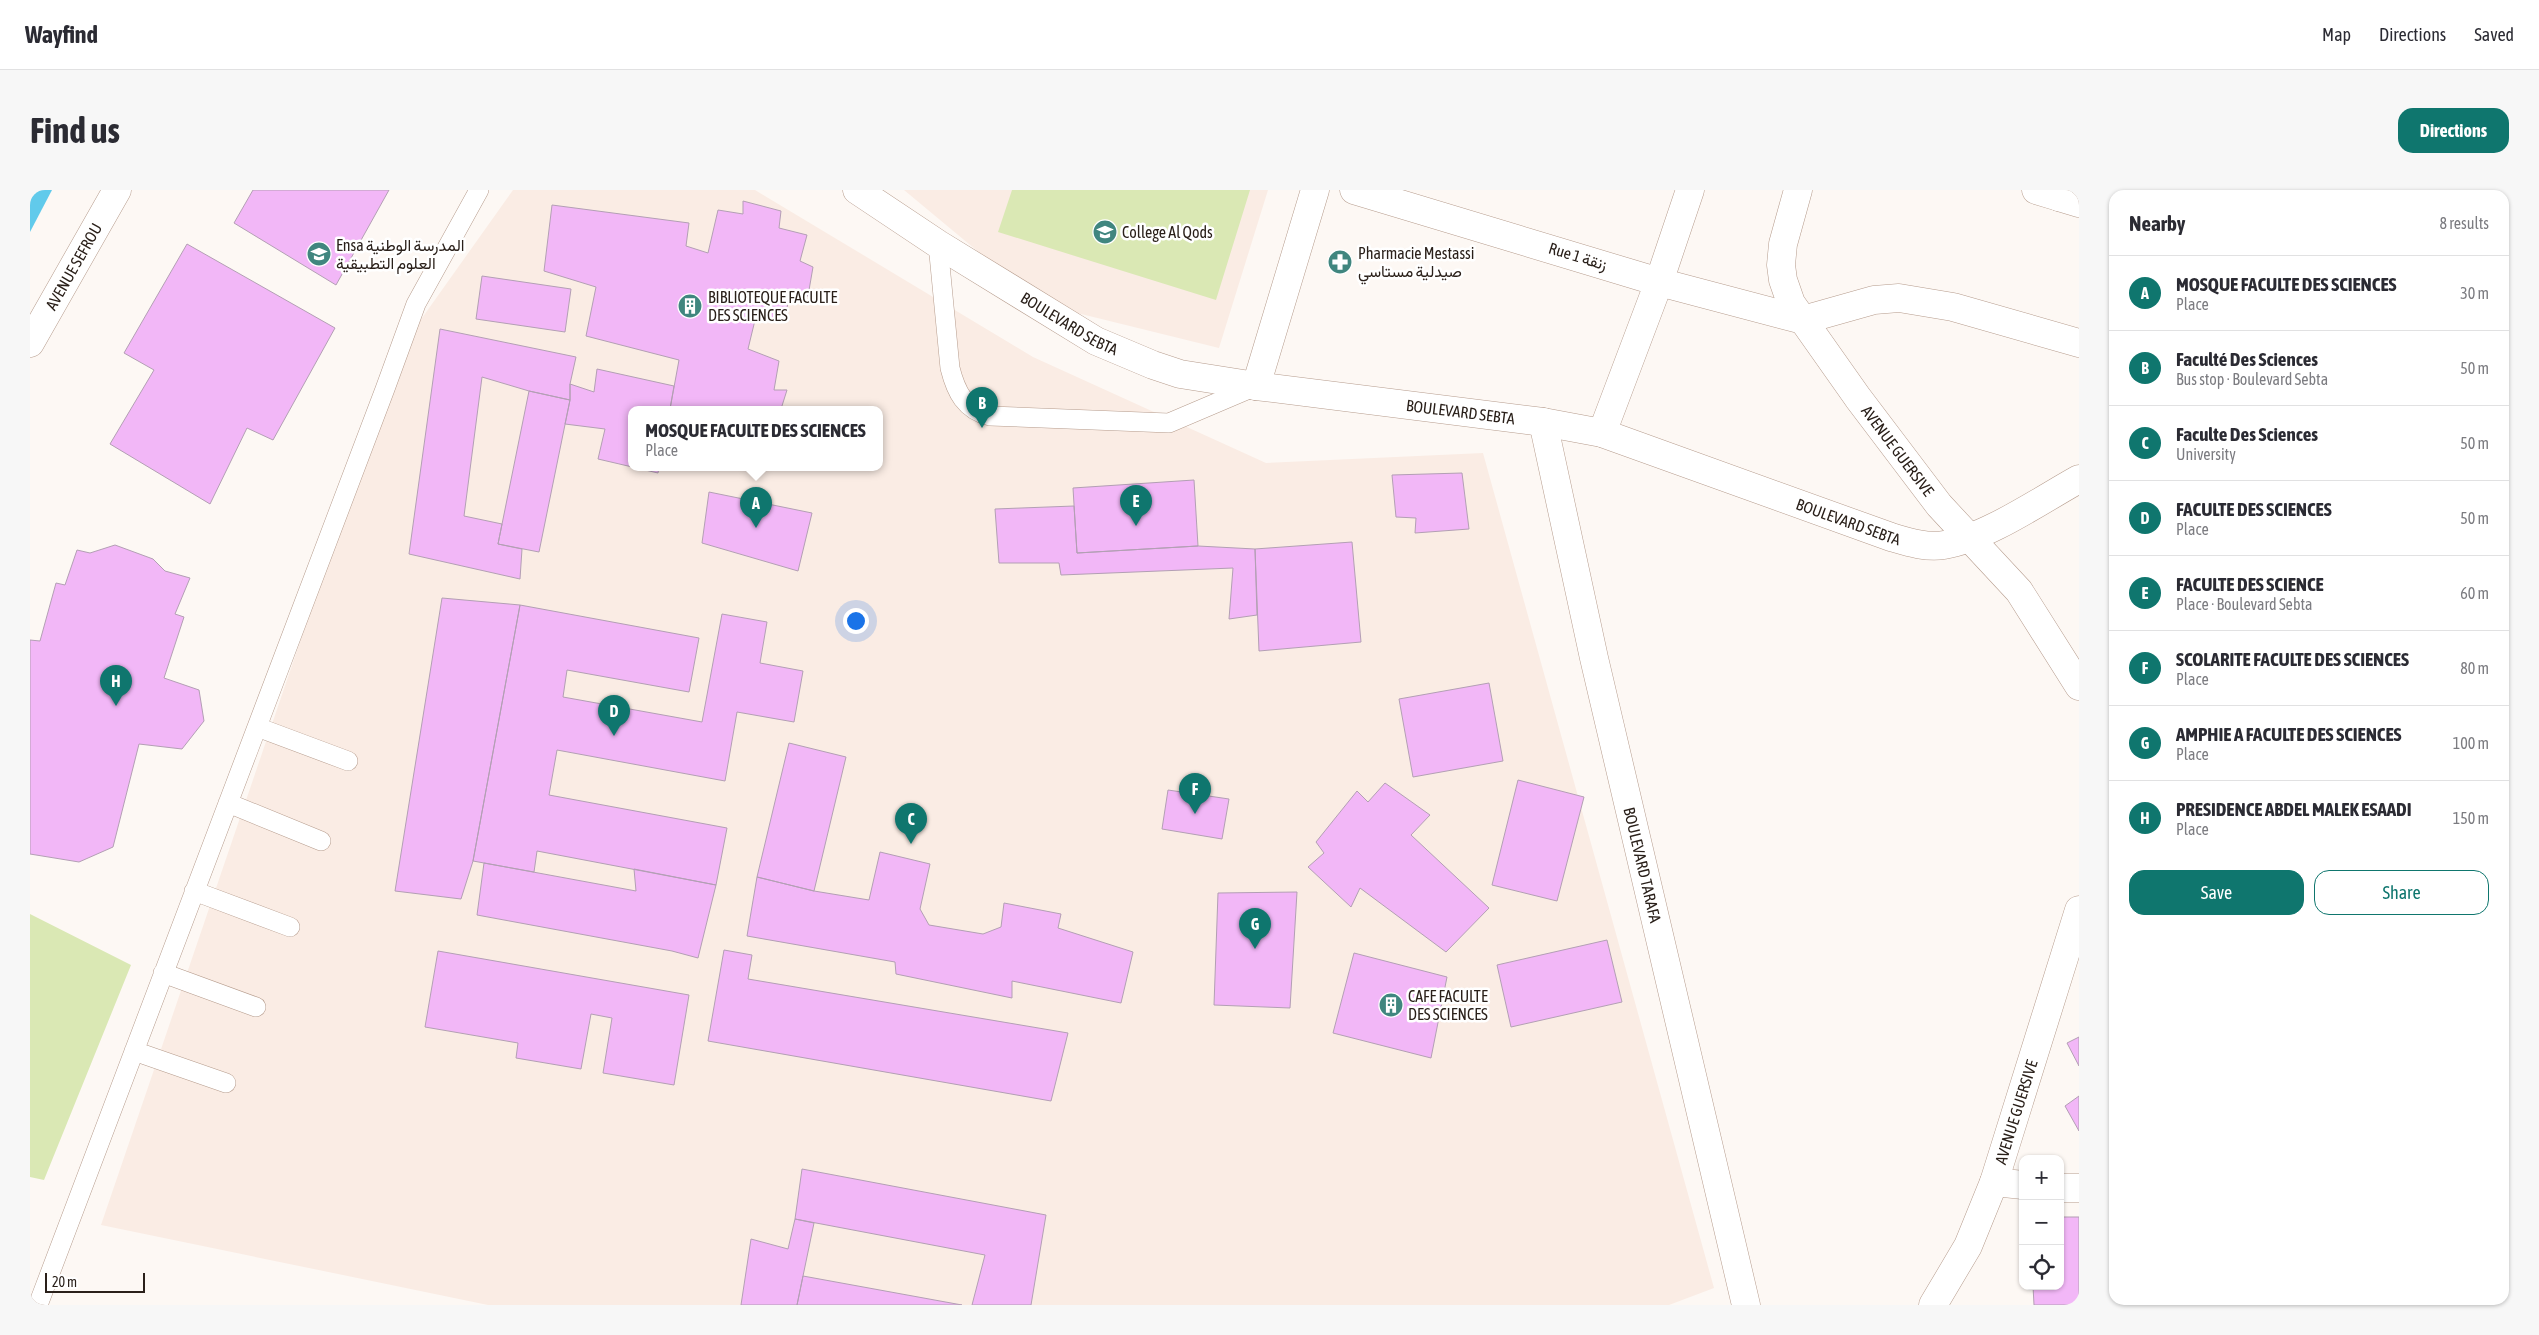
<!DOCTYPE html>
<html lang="en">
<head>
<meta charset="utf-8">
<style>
  :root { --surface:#fff; --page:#f7f7f7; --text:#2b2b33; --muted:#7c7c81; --line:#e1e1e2; --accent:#0f766e }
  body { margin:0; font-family:"Asap Condensed",Vazirmatn,sans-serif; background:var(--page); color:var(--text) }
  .controls { position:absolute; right:15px; bottom:15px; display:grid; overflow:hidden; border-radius:10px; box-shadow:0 1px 4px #0004 }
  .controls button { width:45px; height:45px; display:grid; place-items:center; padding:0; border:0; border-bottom:1px solid var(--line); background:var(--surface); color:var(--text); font:25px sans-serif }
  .scale { position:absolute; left:15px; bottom:12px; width:100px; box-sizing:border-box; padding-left:5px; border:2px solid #2a201a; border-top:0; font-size:14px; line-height:18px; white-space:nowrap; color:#2a201a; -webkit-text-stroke:4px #fff; paint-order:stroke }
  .you { position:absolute; left:825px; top:430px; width:18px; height:18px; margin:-12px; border:4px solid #fff; border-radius:50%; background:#1a73e8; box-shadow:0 0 0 8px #1a73e833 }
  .badge { display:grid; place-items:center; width:32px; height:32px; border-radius:50%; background:var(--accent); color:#fff; font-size:16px; font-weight:700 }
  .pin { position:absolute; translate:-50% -41px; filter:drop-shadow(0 1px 2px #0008) }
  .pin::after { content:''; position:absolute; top:26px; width:18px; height:15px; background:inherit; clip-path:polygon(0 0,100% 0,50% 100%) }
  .popup { position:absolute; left:598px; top:216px; width:255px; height:65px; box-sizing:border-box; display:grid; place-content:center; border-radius:10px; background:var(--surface); filter:drop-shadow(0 1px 4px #0005); font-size:16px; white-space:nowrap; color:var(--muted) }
  .popup b { font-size:19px; color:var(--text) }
  .popup::after { content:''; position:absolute; left:50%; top:100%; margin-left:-10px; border:10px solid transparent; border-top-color:var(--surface) }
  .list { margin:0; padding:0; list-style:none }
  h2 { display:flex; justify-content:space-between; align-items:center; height:65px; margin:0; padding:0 20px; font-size:21px }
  h2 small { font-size:16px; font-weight:400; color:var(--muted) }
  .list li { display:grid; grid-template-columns:32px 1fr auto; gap:15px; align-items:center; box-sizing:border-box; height:75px; padding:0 20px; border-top:1px solid var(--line) }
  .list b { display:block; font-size:19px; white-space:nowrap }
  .list p { margin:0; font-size:16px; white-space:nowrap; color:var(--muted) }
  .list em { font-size:16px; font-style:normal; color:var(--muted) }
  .actions { display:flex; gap:10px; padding:15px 20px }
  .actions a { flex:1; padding:11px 0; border:1px solid var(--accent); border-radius:15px; text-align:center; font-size:18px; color:var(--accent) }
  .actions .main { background:var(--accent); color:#fff }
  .icon { flex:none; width:28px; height:28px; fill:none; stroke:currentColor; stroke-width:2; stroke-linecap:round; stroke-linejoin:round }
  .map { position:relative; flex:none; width:2049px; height:1115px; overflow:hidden; border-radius:15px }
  header { display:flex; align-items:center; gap:30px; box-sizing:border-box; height:70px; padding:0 25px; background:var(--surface); border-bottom:1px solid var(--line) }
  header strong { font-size:24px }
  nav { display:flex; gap:28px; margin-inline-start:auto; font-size:18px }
  .intro { display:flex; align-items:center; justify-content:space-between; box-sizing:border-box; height:120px; padding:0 30px }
  h1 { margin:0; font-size:35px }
  .button { padding:12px 22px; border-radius:15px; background:var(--accent); color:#fff; font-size:18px; font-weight:700 }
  main { display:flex; gap:30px; padding:0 30px }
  aside { flex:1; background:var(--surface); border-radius:15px; box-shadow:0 1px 4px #0004 }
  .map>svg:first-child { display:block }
</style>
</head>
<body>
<header>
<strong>Wayfind</strong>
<nav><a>Map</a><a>Directions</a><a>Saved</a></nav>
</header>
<div class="intro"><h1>Find us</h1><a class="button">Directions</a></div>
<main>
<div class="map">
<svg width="2049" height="1115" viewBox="0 0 2049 1115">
  <rect width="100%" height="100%" fill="#fdf8f4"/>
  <path fill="#faece4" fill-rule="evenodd" d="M483,0H725L1003,167L1236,273L1453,263L1684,1098L1639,1115H458L71,1035L370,159ZM602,219H850V277H602Z
    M874,0H1238L1189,158L1043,122L975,84Z"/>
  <path fill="#dae8b4" d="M982,0H1220L1186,110L968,42Z
    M0,724L101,775L14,990L0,987Z"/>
  <path fill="#61caeb" d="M0,0H22L0,42Z"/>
  <path fill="#f2b7f7" stroke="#b39fb4" d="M223,0H359L306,95L204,33Z
    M713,11L751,21L749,38L777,45L770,71L783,77L778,106L760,103L754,132L726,126L718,159L749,171L744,200H757L751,219H640L649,170L556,146L566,97L514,81L522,15L659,33L656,56L678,63L688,20L713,24Z
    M157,54L305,138L243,250L217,238L180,314L80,254L124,180L94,163Z
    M452,86L541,99L535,142L446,129Z
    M410,139L546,167L540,194V210L499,201L452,187L434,326L472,334L468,354L492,359L490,389L379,364Z
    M567,179L644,196L640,219H602V277H629L628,283L568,269L575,239L535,234L540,210V194L564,202Z
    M499,201L540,210L509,362L468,354Z
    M1432,283L1439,339L1385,343L1386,328L1366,327L1362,285Z
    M1164,290L1168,356L1047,363L1043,298Z
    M679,302L782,323L768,381L672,353Z
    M1044,316L1047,363L1168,356L1225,359L1227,425L1199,429L1203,378L1031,385L1029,373H969L965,319Z
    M1322,352L1331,452L1229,461L1225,359Z
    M85,355L123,369L135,381L160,388L145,424L154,427L134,488L169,500L174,531L152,559L109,554L83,657L49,672L0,664V450L10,451L26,393L35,395L47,360L60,363Z
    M412,408L490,415L443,671L431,709L365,701Z
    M490,415L669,448L659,502L537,480L533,507L672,532L692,424L737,432L730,473L773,481L764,532L707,522L695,591L527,560L519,605L697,638L686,695L507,661L504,682L443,671Z
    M1459,493L1473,571L1383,587L1369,509Z
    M759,553L816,567L784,701L727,687Z
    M1488,590L1554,607L1527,711L1462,695Z
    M1355,593L1400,625L1381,645L1459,718L1416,762L1330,698L1321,717L1278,677L1294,663L1286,652L1327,601L1338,612Z
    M1138,600L1199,609L1192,649L1132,639Z
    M850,662L900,674L890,719L899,735L953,744L971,737L974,713L1031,724L1028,738L1103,762L1091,813L982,791V808L866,784L865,772L717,746L727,687L784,701L839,710Z
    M454,673L606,701L604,679L686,695L668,768L642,761L447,725Z
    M1267,702L1260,818L1184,815L1188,703Z
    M1577,750L1592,812L1481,837L1467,775Z
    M694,760L722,765L718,789L1038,843L1021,911L678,851Z
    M408,761L659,805L644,895L573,883L582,828L561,824L551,879L486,868L488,853L395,837Z
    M1324,763L1417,787L1401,868L1303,843Z
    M2049,847V876L2037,853Z
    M2049,906V941L2035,916Z
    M772,979L1016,1025L1001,1115H942L955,1065L765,1029Z
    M2030,1027H2049V1115H2004L2003,1096H2030Z
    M765,1029L784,1033L767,1115H711L721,1049L758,1059Z
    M773,1086L932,1115H767Z"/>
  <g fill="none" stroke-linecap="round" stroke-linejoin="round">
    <defs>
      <path id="service" d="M908,54L920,178C926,202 935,220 960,226L1139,233L1226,196
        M227,537L318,571
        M198,613L291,651
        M164,701L260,737
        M133,783L226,817
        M104,861L196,893
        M8,1115L355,199L386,114L449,0"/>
      <g id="minor">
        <path id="s1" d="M827,0L908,54L1066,151L1123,175L1150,184L1226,196L1513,232L1572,243L1861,347C1878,352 1896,358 1914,355C1956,348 2011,310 2049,289"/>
        <path d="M1324,0L1629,92L1773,130L1844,110L1869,108L1923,117L2049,153"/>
        <path id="s2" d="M1768,0L1753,54L1751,75L1753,90L1761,113L1828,208L1909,315L1989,401L2049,496"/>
        <path d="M2006,0L2029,7"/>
        <path d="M2031,0L2029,7L2049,13"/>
        <path id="s3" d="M0,153L87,0"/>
        <path d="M1226,196L1285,0"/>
        <path id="s4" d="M1513,232L1564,468L1716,1115"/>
        <path d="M1572,243L1629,92L1660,0"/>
        <path d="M1964,992L1993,995"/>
        <path d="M2030,998H2049"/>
        <path id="s5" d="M1903,1115L1938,1056L1964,992L2049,720"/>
      </g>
    </defs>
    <use href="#service" stroke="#b69c8d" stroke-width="20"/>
    <use href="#minor" stroke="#b69c8d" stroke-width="29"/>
    <use href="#service" stroke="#fff" stroke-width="19"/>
    <use href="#minor" stroke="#fff" stroke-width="28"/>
  </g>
  <defs>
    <symbol id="university-disc" viewBox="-11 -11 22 22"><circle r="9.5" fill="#40867f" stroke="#fff"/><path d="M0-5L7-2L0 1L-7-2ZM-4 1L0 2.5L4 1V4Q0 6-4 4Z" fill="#fff"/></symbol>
    <symbol id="pharmacy-disc" viewBox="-11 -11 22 22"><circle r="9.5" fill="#40867f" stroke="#fff"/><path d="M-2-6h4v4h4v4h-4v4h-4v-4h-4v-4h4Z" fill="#fff"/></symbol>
    <symbol id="building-disc" viewBox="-11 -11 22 22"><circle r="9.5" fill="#40867f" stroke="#fff"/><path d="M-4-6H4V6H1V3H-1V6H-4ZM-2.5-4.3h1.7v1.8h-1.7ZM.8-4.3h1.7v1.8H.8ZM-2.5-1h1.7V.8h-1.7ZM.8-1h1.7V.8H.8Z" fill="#fff"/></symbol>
  </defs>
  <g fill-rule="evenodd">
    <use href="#university-disc" x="1061" y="28" width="28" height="28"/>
    <use href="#university-disc" x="275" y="50" width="28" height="28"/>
    <use href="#pharmacy-disc" x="1296" y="58" width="28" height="28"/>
    <use href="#building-disc" x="646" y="102" width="28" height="28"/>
    <use href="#building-disc" x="1347" y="801" width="28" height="28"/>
  </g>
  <g text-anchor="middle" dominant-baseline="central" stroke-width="5" stroke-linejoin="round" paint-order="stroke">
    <g font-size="16" fill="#2a201a" stroke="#fff" text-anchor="start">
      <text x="1092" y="42">College Al Qods</text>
      <text x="306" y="55">Ensa المدرسة الوطنية<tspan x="306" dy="18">العلوم التطبيقية</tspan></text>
      <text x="1328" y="63">Pharmacie Mestassi<tspan x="1328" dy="18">صيدلية مستاسي</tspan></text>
      <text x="678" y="107">BIBLIOTEQUE FACULTE<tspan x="678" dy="18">DES SCIENCES</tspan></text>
      <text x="1378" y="806">CAFE FACULTE<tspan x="1378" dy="18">DES SCIENCES</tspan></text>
    </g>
    <g font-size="16" fill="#2a201a" stroke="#fff">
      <text transform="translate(1548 66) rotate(17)">Rue 1 زنقة</text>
      <text stroke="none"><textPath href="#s3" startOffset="88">AVENUE SEFROU</textPath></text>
      <text stroke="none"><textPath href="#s1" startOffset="251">BOULEVARD SEBTA</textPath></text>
      <text stroke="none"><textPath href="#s1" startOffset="656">BOULEVARD SEBTA</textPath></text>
      <text stroke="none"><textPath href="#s2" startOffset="299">AVENUE GUERSIVE</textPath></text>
      <text stroke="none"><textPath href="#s1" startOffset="1061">BOULEVARD SEBTA</textPath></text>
      <text stroke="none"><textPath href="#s4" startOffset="454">BOULEVARD TARAFA</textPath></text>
      <text stroke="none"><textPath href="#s5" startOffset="211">AVENUE GUERSIVE</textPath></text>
    </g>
  </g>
</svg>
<div class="controls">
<button>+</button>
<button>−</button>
<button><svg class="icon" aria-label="locate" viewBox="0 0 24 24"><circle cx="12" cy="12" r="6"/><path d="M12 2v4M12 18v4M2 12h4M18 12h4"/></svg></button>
</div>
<div class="scale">20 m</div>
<div class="you"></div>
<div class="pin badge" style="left:726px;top:338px">A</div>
<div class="popup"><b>MOSQUE FACULTE DES SCIENCES</b>Place</div>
<div class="pin badge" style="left:952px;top:238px">B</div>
<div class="pin badge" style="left:881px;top:654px">C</div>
<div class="pin badge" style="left:584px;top:546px">D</div>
<div class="pin badge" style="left:1106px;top:336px">E</div>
<div class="pin badge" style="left:1165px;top:624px">F</div>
<div class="pin badge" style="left:1225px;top:759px">G</div>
<div class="pin badge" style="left:86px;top:516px">H</div>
</div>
<aside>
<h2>Nearby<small>8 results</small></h2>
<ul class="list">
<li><span class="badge">A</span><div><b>MOSQUE FACULTE DES SCIENCES</b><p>Place</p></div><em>30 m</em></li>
<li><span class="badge">B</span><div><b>Faculté Des Sciences</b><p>Bus stop · Boulevard Sebta</p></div><em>50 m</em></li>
<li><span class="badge">C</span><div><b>Faculte Des Sciences</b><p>University</p></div><em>50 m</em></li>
<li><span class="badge">D</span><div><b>FACULTE DES SCIENCES</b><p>Place</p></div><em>50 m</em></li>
<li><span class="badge">E</span><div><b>FACULTE DES SCIENCE</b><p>Place · Boulevard Sebta</p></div><em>60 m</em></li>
<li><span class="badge">F</span><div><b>SCOLARITE FACULTE DES SCIENCES</b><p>Place</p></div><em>80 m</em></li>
<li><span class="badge">G</span><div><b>AMPHIE A FACULTE DES SCIENCES</b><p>Place</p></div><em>100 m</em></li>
<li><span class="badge">H</span><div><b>PRESIDENCE ABDEL MALEK ESAADI</b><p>Place</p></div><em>150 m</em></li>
</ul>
<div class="actions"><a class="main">Save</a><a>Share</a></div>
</aside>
</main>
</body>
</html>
